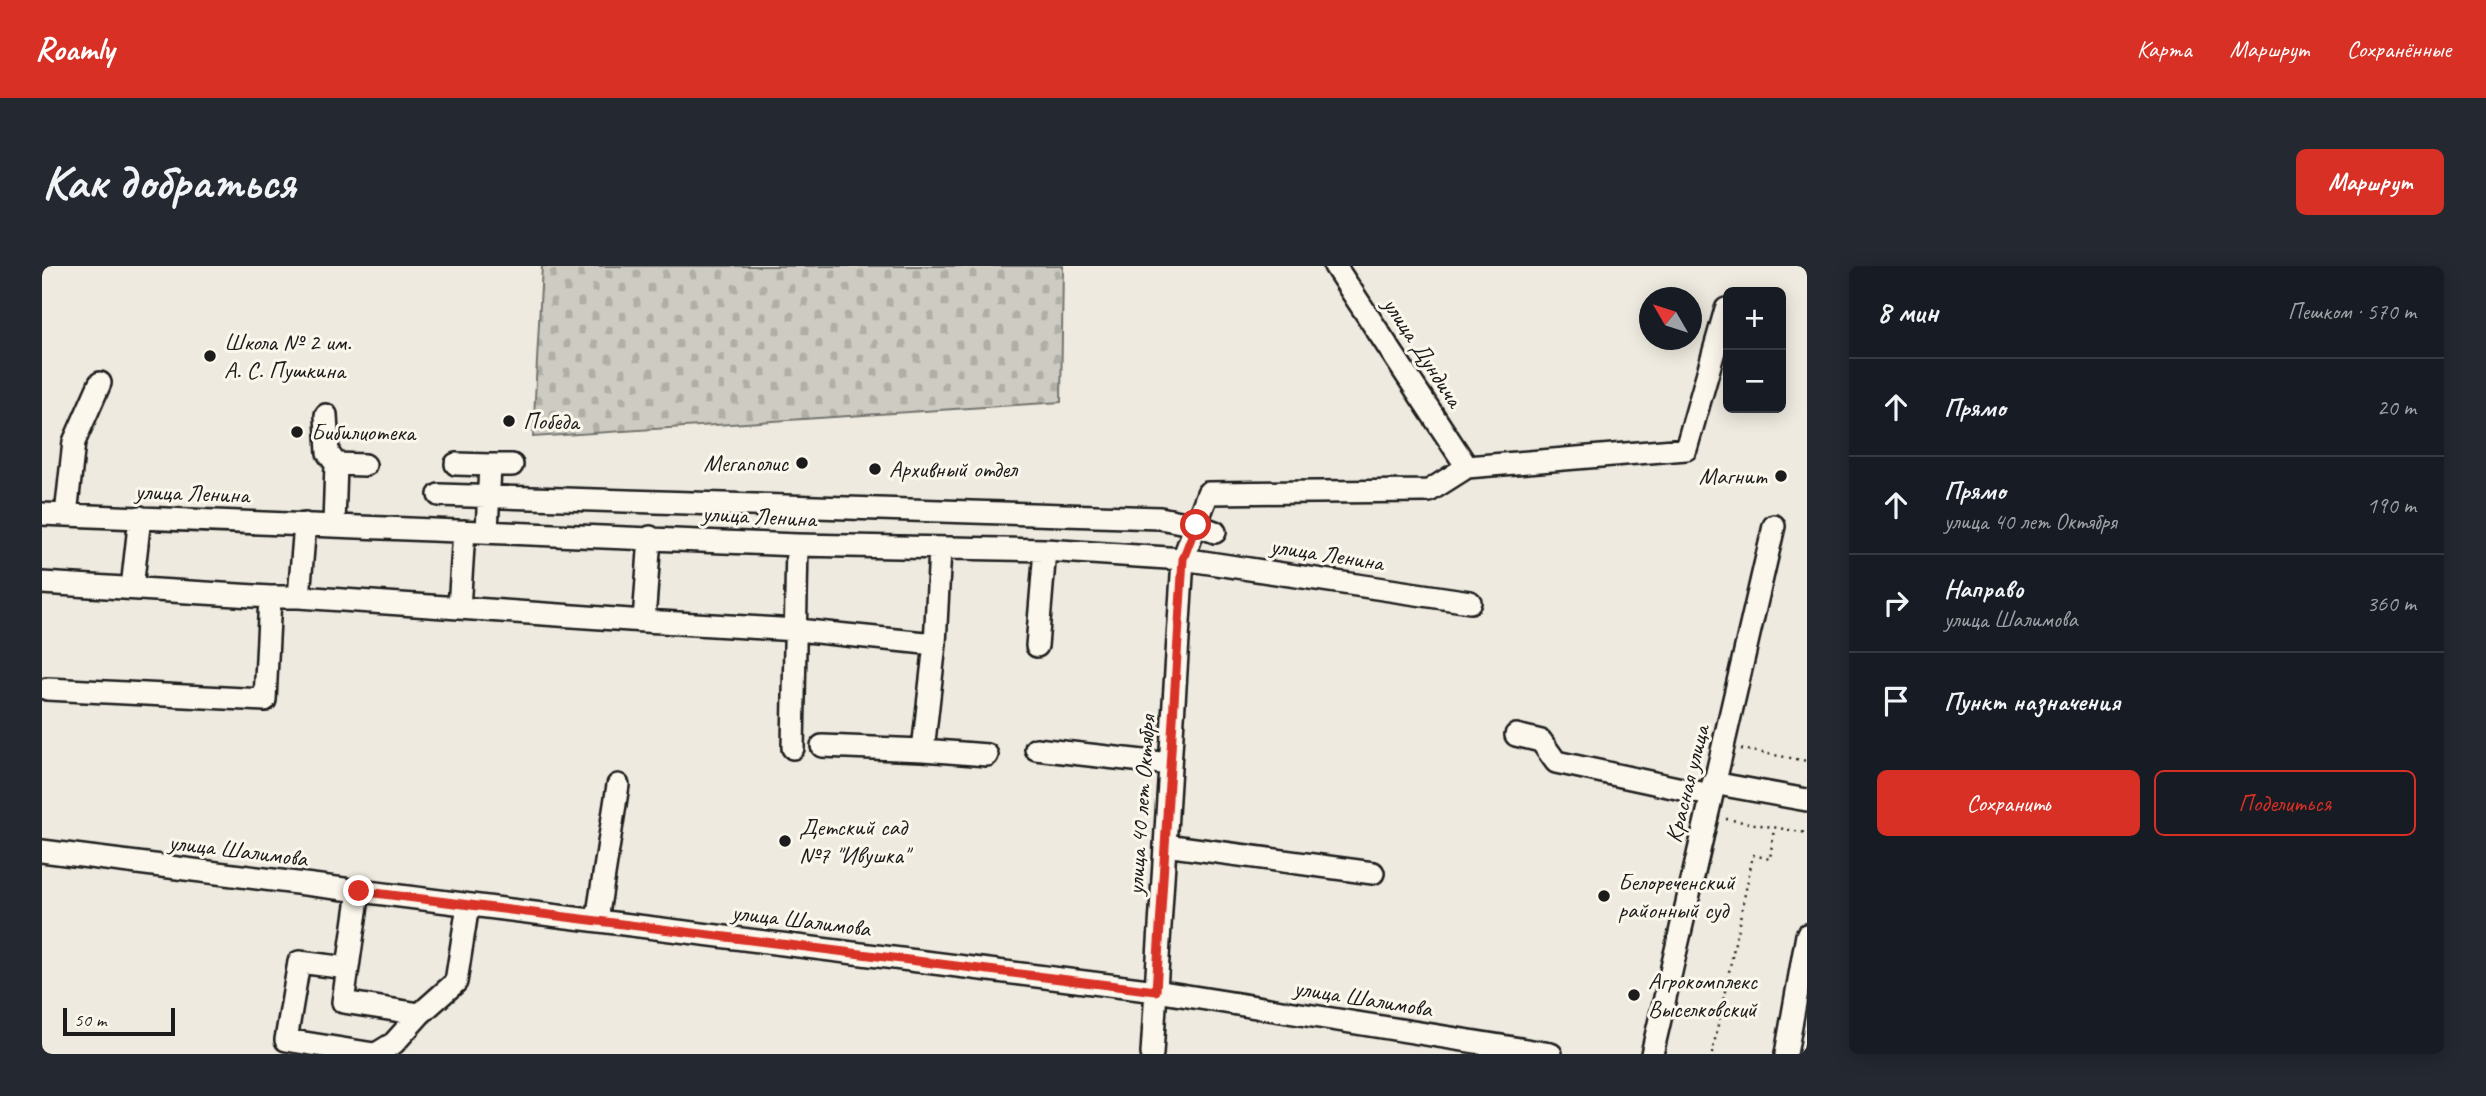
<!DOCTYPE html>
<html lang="ru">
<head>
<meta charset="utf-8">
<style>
  :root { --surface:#171b24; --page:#242831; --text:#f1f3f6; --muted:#9ea1a6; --line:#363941; --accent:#d93025 }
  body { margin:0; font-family:Caveat,sans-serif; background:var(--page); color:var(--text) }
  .controls { position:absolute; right:21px; top:21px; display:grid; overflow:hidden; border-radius:10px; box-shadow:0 4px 18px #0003 }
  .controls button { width:63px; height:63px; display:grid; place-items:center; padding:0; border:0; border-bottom:2px solid var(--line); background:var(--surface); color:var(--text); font:35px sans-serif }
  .compass { position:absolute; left:1597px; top:21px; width:63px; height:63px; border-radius:50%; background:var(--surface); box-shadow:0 4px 18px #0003; rotate:309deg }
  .scale { position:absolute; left:21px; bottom:18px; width:112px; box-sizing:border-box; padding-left:7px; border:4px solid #1c1c1c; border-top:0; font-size:19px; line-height:24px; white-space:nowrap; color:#1c1c1c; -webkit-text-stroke:5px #fbf7ec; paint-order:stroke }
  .stop { position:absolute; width:21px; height:21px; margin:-16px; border:5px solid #d93025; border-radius:50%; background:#fff }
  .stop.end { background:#d93025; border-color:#fff; box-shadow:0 2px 7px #0008 }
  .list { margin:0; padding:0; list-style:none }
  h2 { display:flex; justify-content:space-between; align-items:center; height:91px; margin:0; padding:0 28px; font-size:30px }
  h2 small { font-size:23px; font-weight:400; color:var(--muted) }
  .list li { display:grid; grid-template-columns:46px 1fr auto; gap:21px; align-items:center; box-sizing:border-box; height:98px; padding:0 28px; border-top:2px solid var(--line) }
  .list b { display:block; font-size:26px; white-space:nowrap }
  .list p { margin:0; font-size:23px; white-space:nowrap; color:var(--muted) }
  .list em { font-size:23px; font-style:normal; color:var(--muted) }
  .actions { display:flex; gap:14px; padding:21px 28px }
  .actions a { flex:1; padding:16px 0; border:2px solid var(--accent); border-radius:10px; text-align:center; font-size:24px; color:var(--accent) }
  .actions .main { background:var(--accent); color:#fff }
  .icon { flex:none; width:38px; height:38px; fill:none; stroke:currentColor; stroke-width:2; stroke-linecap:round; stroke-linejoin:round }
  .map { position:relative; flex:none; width:1765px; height:788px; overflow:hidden; border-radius:10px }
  header { display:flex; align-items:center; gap:42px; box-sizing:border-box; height:98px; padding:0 35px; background:var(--accent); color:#fff }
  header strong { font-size:33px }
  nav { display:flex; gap:38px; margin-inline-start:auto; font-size:24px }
  .intro { display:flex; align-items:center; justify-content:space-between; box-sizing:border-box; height:168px; padding:0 42px }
  h1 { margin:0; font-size:49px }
  .button { padding:18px 32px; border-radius:10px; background:var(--accent); color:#fff; font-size:24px; font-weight:700 }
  main { display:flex; gap:42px; padding:0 42px }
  aside { flex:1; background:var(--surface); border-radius:10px; box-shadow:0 4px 18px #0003 }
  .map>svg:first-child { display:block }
</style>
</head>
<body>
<header>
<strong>Roamly</strong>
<nav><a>Карта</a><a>Маршрут</a><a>Сохранённые</a></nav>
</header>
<div class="intro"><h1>Как добраться</h1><a class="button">Маршрут</a></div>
<main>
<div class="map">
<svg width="1765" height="788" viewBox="0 0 1765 788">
  <defs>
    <pattern id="cemetery-stones" width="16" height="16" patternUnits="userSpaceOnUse" patternTransform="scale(1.75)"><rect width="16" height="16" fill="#ceccc2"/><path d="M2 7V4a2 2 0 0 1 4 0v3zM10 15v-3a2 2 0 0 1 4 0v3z" fill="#b0afa6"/></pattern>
  </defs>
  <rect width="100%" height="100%" fill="#eeeadf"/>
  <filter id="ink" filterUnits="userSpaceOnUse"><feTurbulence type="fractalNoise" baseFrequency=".0143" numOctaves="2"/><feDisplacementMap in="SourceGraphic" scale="14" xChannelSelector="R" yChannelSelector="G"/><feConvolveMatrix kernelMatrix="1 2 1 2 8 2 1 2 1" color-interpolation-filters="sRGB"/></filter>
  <g filter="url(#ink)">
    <path fill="url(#cemetery-stones)" stroke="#75746f" stroke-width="2" d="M500,0H1021L1019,136L491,171Z"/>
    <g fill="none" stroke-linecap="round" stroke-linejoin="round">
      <defs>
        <path id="minor" d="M1293,0L1425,201
          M284,149L286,187L294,198
          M414,198L448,199
          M397,229L1118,252L1154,259L1173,266
          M0,248L755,279L1003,284L1141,293L1428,336
          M24,249L32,176L58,117
          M263,258L257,331L417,342
          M292,259L294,198L323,199
          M422,265L417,342L602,355L608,271
          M445,266L448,199H470
          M0,317L228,331
          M90,322L98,251
          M602,355L755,364L893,378L898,283
          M995,380L1003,284
          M5,423L223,434L228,331H257
          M1474,469L1499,475L1514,496L1668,529
          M780,480L881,484L893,378
          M751,482L755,279
          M994,483L1128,498
          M881,484L945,489
          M1671,517L1765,534
          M1123,579L1331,607
          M0,585L1114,725L1509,788
          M317,625L301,736L378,748
          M555,654L576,519
          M305,702L257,696L244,774L332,788
          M334,788L352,777L378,748L414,716L426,639
          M1110,788L1141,293L1166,227L1387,225L1425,201L1644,183L1684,43
          M1610,788C1650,612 1692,436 1732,260
          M1744,788L1765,669"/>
      </defs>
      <use href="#minor" stroke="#1c1c1c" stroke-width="26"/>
      <path stroke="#1c1c1c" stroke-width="2.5" stroke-dasharray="2 5" stroke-linecap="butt" d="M1699,483L1765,495
        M1684,553L1765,567
        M1670,788L1711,589L1728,593L1732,562"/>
      <use href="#minor" stroke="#fbf7ec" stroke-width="21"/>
    </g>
  </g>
  <g fill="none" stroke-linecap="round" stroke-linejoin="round" filter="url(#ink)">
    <path stroke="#d93025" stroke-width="9" d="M317,625L1114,725L1141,293L1154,259"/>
  </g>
  <g fill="#1c1c1c" stroke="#fbf7ec" stroke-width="2.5">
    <circle cx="168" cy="90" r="7"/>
    <circle cx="467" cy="155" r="7"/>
    <circle cx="255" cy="166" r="7"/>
    <circle cx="760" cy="197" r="7"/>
    <circle cx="833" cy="203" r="7"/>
    <circle cx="1739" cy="210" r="7"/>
    <circle cx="743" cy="575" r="7"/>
    <circle cx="1562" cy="630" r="7"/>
    <circle cx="1592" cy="729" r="7"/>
  </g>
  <g text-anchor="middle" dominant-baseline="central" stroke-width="6" stroke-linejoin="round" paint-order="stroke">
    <g font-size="24" fill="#1c1c1c" stroke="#fbf7ec" text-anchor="start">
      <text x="182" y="76">Школа № 2 им.<tspan x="182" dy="28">А. С. Пушкина</tspan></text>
      <text x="481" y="155">Победа</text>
      <text x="269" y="166">Бибилиотека</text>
      <text x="746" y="197" text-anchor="end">Мегаполис</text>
      <text x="847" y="203">Архивный отдел</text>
      <text x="1725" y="210" text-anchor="end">Магнит</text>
      <text x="757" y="561">Детский сад<tspan x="757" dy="28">№7 "Ивушка"</tspan></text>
      <text x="1576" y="616">Белореченский<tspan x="1576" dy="28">районный суд</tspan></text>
      <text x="1606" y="715">Агрокомплекс<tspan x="1606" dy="28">Выселковский</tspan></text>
    </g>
    <g font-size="24" fill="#1c1c1c" stroke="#fbf7ec">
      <text transform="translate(1381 86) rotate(57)">улица Дундича</text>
      <text transform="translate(150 227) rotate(2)">улица Ленина</text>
      <text transform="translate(717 250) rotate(3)">улица Ленина</text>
      <text transform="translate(1285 288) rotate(9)">улица Ленина</text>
      <text transform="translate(1645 518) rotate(-76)">Красная улица</text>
      <text transform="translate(1099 539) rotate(-86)">улица 40 лет Октября</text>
      <text transform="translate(196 584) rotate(7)">улица Шалимова</text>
      <text transform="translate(759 654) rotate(7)">улица Шалимова</text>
      <text transform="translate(1321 732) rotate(9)">улица Шалимова</text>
    </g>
  </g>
</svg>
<div class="controls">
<button>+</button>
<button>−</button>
</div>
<svg class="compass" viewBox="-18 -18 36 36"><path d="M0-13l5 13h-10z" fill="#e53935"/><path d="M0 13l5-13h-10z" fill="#9ea1a6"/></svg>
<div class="scale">50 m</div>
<div class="stop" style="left:1154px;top:259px"></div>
<div class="stop end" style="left:317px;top:625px"></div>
</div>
<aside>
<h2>8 мин<small>Пешком · 570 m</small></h2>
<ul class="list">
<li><svg class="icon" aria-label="ahead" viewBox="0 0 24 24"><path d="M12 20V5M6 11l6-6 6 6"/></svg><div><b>Прямо</b></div><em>20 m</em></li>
<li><svg class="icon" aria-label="ahead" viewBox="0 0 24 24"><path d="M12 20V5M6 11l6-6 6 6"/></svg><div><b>Прямо</b><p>улица 40 лет Октября</p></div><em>190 m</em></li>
<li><svg class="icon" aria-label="right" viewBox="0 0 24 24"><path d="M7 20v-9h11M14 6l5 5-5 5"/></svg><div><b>Направо</b><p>улица Шалимова</p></div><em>360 m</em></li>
<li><svg class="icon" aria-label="arrive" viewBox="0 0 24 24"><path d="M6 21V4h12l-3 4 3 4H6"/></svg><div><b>Пункт назначения</b></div></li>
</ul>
<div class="actions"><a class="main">Сохранить</a><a>Поделиться</a></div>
</aside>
</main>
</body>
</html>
